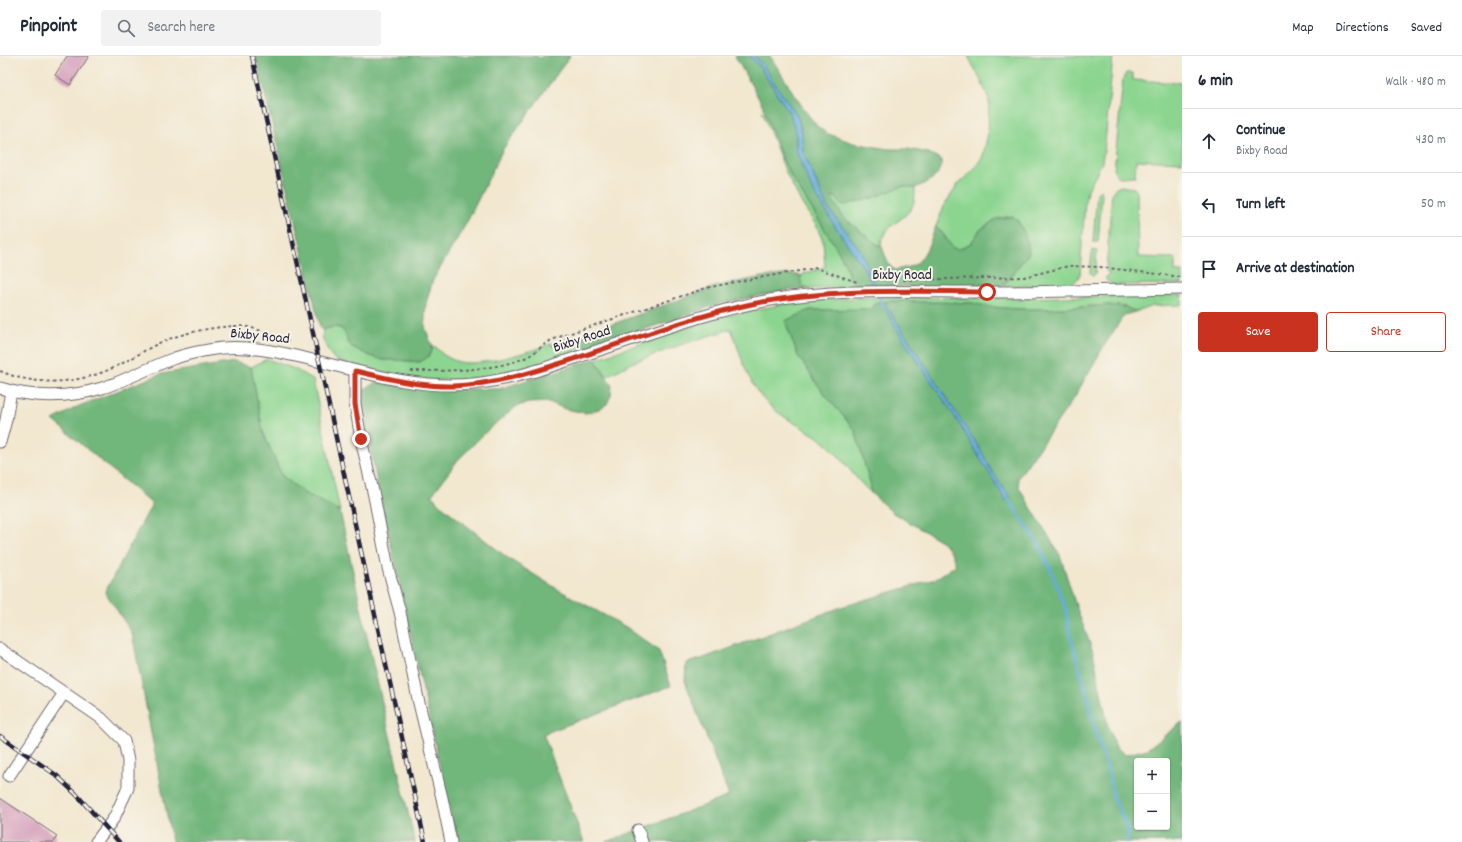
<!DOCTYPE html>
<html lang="en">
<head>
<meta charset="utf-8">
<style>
  :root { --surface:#fff; --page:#f2f2f3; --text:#1f2937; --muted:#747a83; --line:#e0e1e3; --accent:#c8321e }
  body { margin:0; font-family:Dekko,sans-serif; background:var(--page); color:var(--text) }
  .controls { position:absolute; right:12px; bottom:12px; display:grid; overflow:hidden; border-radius:4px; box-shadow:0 1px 3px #0004 }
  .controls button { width:36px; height:36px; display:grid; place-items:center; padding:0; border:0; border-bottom:1px solid var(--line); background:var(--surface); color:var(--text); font:20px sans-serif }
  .stop { position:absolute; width:12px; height:12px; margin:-9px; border:3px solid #c8321e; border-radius:50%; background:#fff }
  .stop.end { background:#c8321e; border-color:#fff; box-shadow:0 1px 4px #0008 }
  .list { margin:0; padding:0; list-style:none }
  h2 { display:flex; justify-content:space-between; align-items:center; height:52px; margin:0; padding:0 16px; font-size:17px }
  h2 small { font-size:13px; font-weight:400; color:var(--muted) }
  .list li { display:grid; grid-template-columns:26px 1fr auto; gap:12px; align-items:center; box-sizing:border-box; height:64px; padding:0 16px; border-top:1px solid var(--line) }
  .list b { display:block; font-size:15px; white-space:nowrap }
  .list p { margin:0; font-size:13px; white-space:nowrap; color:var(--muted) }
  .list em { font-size:13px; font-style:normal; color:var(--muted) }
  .actions { display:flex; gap:8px; padding:12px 16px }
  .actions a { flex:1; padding:9px 0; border:1px solid var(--accent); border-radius:4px; text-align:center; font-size:14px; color:var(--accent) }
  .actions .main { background:var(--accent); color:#fff }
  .icon { flex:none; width:22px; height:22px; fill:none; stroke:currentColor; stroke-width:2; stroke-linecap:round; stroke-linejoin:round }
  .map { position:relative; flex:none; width:1182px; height:786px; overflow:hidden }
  header { display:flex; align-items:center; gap:24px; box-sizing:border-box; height:56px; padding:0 20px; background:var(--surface); border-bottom:1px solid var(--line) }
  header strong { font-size:19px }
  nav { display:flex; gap:22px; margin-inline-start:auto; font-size:14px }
  .search { width:280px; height:36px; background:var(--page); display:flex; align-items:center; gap:10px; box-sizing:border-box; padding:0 14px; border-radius:4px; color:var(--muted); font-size:15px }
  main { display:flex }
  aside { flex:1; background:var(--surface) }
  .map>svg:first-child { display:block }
</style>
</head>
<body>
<header>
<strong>Pinpoint</strong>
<div class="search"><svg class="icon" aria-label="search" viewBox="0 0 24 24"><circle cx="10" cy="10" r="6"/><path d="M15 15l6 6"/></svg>Search here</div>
<nav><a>Map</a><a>Directions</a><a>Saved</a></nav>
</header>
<main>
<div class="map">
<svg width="1182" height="786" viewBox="0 0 1182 786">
  <rect width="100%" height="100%" fill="#f7f3e8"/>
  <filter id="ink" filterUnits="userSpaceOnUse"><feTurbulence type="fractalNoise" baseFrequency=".025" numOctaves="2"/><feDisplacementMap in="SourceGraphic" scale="8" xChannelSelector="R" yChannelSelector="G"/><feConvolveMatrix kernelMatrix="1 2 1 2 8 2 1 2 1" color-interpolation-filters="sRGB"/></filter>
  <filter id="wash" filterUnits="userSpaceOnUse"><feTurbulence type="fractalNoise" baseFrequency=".012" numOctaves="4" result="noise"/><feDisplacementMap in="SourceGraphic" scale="16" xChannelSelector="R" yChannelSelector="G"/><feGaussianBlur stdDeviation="0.9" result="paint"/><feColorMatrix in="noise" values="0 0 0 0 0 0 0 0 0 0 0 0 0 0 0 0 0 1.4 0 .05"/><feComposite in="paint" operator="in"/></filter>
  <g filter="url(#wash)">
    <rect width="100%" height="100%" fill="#f2e7cf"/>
    <path fill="#8cd590" stroke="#577c66" d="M968,0H1113L1105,87L1102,106L1097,117L1087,135L1085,146L1080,218C1077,226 1072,228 1064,230H1001L1007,226L1028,189L1018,165L1013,160L996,163L980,174L971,187L960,193H953L942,176L936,170L945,148L959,127L973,114L983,100L988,77L989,43L980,23Z
      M1126,17H1133V24L1182,27V106L1136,104L1135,120L1119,121L1114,115L1123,23Z
      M762,55L765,56L782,102L791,120L837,193L846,210L850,223L857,230L808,233L803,231L800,223L803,218L825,211L823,185L816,169L802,148L786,117Z
      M903,130L915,132C915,139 915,145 912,151C903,167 884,167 881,189L879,190L843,161L832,142L833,140L838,144L872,142Z
      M1121,130L1134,132L1137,136L1138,201L1175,202V216H1182V228L1113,229L1106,224V221L1110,218L1106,215L1112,136L1116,132Z
      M1100,134L1102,137L1098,186H1093L1097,137Z
      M1092,194L1097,195L1095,218L1093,220L1090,217Z
      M1182,239V249L1153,250L1135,256L1126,251L1109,249L1045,253H1017L992,251L972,247L889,245L876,246L872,253L810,254L785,265L798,300L823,336L855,374L871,431V437C853,421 842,400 823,385C806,372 785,364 769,349C748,330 741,299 731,273L686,287L634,306L607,320L595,303L716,262L799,245L876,241L1003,242Z
      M331,271C343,272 346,273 347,285L383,304H396L420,306L432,295V290L436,291C442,299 449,303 459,306C480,311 529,296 550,288C562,297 573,289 586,289L587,293C534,310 488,326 432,324C400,323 367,312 336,305C329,297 320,284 323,274Z
      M267,303L295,313L313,324L340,455L304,437L282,420L263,376L251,311Z"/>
    <path fill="#71b67a" stroke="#4a6c5a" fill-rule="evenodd" d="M256,0H536L540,2L542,0H570L503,93L467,166L433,224L426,247L425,259V271L432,290V295L428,301L420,306L396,304H383L370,300L352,291L347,285C345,269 336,269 323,274L320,271Z
      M735,0H749L759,10L790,58L796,76V93L798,100L811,131L840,178L863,211L873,230H857L850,223L846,210L837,193L791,120L782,102L763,50Z
      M754,0H770L803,52L816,69L826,77L853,87L888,93H908L929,97L942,104C943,120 928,126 915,132L903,130L872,142L845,149H841L836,141L833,140L832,142L843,161L879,190L881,189L889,209L895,214C902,212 911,212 917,207C927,198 931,182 936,170L953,192L960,193L971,187L980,174L996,163L1013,160C1023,169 1028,184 1029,197L1007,226L1001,230L967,231L876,230L861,195L827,151L803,95L802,76L797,59L778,33L771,22Z
      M792,218L802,220L800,223L803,231L808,233L788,234L719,248L587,293L586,289C572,289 563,298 550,288L558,285L580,280L717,230L762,221Z
      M889,245L972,247L992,251L1017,253H1045L1109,249L1126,251L1135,256L1124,259L1101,295L1074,342L1018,422L1019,431L1024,440L1060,499L1075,547L1093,596L1108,671L1116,691L1125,699L1147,693L1182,666V786H606L729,740L685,625L686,607L701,603L841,551L935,523L956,509L951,496L943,486L893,457L871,437V431L855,374L823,336L798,300L785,265L810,254L872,253L877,247ZM1137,705H1167V771H1137Z
      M595,303L612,329L611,339L607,348L599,353L586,357L565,353L549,346L529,347L517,350L489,373L457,405L432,439L437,446L452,458L509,503L559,534L626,571L659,595L671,630L543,678L584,786H457L379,436L361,347L363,334L377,326L416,333H499Z
      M234,306L251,311L263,376L282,420L304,437L340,455L371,599L415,786H172L132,577L105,536L152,448L53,364L79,350L161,318Z"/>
    <path fill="#64aedc" stroke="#43688c" d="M749,0H754L763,9L778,33L797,59L802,77L803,95L827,151L861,195L876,230H873L863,211L840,178L811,131L798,100L796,93V76L790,58L759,10Z
      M881,246H884L983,398L991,414L1010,441L1006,445L953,358L901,280Z"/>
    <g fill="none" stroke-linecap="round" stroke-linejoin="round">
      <path stroke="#64aedc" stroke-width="3" d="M878,239L884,250
        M1006,440L1036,484L1051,514L1066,554L1069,575L1089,645L1096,678L1108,715L1113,742L1122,759L1128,777L1127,786"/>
    </g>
    <g id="blocks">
      <path fill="#d5a1bd" d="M67,0H89L70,29L55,19Z
        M0,742L57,780L54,786H0Z"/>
    </g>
  </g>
  <g filter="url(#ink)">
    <use href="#blocks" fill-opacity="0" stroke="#6b676f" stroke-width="1"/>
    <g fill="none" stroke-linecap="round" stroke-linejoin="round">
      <defs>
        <path id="minor" d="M355,315V348L361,383L374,440L388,512L400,556L418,643L442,742L451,786
          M0,332C33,342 69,342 102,332C127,324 150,311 175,302C190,297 206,294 222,292C249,290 274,295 300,301C357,314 414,334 473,328C510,324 543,313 578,301C641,281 705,256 770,244C840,232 911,236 982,236C1049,236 1115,234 1182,233
          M0,386L6,364L11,335
          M0,593L101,662L124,685L128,705V732L114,762L96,786
          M9,720L64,637
          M638,774L642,786"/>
      </defs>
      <use href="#minor" stroke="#6b676f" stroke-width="13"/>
      <path stroke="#6b676f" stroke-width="2" stroke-dasharray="3 3" stroke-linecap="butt" d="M903,224L1024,221L1069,210L1100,211L1182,221
        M0,315C37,331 79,328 115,311C134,302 150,290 169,283C188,276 214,271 234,270C253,269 273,280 290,286
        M411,315C443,315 492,315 522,303C532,300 539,292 548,286C552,284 557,282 562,280L706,232L735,226L816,212L857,226"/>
      <use href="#minor" stroke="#fff" stroke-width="11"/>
      <defs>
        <path id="rail" d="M252,0L425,786
          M0,680L56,719L76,738L119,786"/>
      </defs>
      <use href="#rail" stroke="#22223b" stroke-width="4.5"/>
      <use href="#rail" stroke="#f7f3e8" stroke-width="3" stroke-dasharray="9" stroke-linecap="butt"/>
    </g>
  </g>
  <g fill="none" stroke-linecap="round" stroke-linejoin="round" filter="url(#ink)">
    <path stroke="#c8321e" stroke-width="5" d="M361,383L355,348V315C387,322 420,331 454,330C497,328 533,316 574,303C631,284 688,262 747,249C826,232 906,235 987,236"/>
  </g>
  <g text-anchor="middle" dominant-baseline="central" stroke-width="4" stroke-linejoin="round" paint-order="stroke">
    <g font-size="15" fill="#22223b" stroke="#f7f3e8">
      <text x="902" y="220">Bixby Road</text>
      <text transform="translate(260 281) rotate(6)">Bixby Road</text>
      <text transform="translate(582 284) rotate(-18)">Bixby Road</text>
    </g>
  </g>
</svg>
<div class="controls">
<button>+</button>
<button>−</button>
</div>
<div class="stop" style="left:987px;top:236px"></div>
<div class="stop end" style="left:361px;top:383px"></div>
</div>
<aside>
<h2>6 min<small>Walk · 480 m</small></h2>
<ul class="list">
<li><svg class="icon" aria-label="ahead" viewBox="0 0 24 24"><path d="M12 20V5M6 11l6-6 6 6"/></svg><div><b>Continue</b><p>Bixby Road</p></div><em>430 m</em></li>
<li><svg class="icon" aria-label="left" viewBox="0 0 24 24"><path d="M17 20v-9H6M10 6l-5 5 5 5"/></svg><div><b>Turn left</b></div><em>50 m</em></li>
<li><svg class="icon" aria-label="arrive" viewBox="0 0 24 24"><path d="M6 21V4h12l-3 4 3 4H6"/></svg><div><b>Arrive at destination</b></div></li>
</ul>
<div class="actions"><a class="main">Save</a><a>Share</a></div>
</aside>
</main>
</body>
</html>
